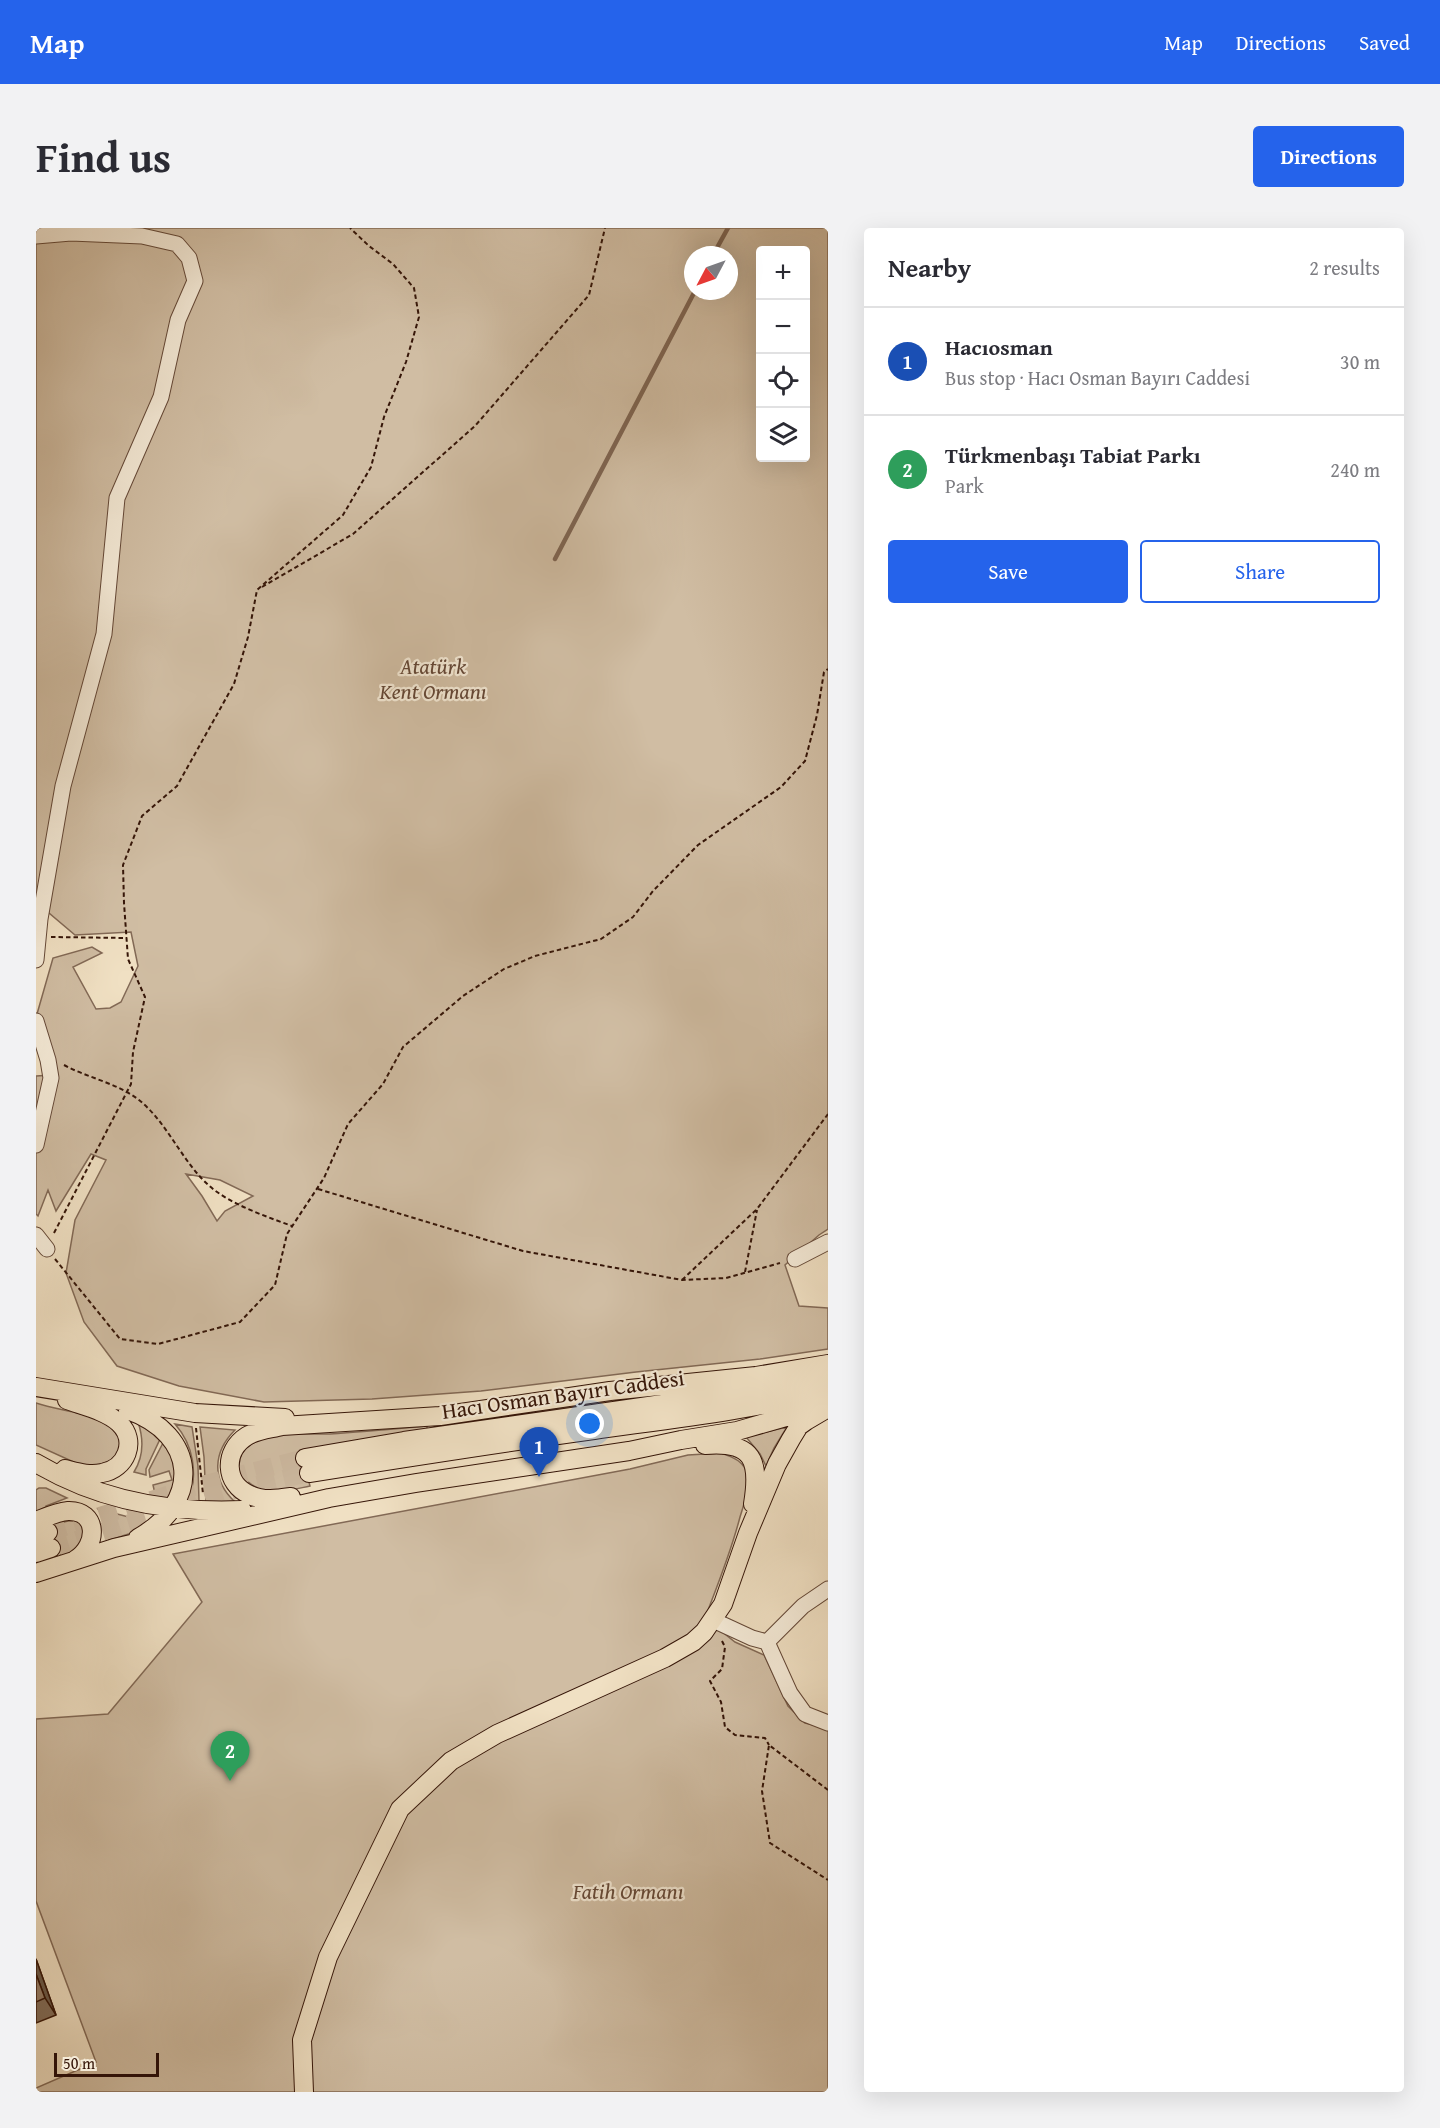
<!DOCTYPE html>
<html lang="en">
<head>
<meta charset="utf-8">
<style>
  :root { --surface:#fff; --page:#f2f2f3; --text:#2b2b33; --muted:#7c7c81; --line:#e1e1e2; --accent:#2563eb }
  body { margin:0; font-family:"Gentium Book Plus",serif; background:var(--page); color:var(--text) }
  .controls { position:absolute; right:18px; top:18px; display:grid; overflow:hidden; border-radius:6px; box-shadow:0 6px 24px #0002 }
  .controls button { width:54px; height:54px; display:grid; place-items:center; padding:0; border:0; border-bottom:2px solid var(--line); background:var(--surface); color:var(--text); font:30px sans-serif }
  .compass { position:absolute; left:648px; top:18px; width:54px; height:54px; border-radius:50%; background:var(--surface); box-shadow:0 6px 24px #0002; rotate:229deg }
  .scale { position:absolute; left:18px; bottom:15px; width:105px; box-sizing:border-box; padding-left:6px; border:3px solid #351508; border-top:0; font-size:16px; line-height:21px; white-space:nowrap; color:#351508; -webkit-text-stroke:4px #f5ebd8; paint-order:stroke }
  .you { position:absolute; left:554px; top:1196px; width:21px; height:21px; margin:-15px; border:4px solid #fff; border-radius:50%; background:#1a73e8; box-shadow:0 0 0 9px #1a73e833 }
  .badge { display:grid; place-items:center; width:39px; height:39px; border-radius:50%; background:var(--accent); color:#fff; font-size:20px; font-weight:700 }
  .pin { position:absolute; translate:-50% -50px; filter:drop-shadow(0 2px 3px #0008) }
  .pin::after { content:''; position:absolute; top:32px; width:21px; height:18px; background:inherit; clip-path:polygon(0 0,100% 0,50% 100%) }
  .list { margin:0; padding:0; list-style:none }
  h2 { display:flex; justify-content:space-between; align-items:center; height:78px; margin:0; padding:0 24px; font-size:26px }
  h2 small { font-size:20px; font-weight:400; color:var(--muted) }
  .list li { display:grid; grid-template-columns:39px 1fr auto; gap:18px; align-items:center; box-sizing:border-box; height:108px; padding:0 24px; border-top:2px solid var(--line) }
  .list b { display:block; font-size:22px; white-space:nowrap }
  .list p { margin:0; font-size:20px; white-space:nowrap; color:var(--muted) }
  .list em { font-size:20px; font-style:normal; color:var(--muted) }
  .actions { display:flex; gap:12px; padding:18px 24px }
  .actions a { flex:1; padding:14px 0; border:2px solid var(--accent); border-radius:6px; text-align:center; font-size:21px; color:var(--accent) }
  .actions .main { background:var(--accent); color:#fff }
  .icon { flex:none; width:33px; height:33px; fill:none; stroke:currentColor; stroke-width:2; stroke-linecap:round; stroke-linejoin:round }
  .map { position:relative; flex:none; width:792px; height:1864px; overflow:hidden; border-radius:6px }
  header { display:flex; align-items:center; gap:36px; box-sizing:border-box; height:84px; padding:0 30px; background:var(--accent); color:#fff }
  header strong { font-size:28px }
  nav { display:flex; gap:33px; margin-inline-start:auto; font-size:21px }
  .intro { display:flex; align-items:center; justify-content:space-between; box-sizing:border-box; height:144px; padding:0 36px }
  h1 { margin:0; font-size:42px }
  .button { padding:15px 27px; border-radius:6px; background:var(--accent); color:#fff; font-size:21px; font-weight:700 }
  main { display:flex; gap:36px; padding:0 36px }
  aside { flex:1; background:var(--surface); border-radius:6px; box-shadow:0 6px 24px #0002 }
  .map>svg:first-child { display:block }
</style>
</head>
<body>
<header>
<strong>Map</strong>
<nav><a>Map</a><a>Directions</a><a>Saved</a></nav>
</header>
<div class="intro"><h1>Find us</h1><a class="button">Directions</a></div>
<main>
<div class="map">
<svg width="792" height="1864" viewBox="0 0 792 1864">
  <rect width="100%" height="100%" fill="#f0e0c3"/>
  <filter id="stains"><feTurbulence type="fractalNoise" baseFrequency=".00333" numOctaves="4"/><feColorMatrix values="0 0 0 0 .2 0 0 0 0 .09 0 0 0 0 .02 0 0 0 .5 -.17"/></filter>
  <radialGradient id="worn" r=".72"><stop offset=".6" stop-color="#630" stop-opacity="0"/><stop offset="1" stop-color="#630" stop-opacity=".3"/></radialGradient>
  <path fill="#d0bda3" stroke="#826956" stroke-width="1.5" fill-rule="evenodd" d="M0,0H792V1001L783,1007L749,1037L763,1078L792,1080V1121L724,1131L600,1144L445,1163L336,1171L228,1174L143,1158L81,1138L48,1094L30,1045L39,992L70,932L55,926L20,983L12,962L2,988L0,986V848L16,847C20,824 10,806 1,786L17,730L56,719L66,725L37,739L60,781L74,780L85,774L102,738L95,704L39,707L0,674ZM724,22H770V230H724ZM657,27H693V63H657ZM150,946L184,952L217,968L189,983L181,993L166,968Z
    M0,1175C28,1185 66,1183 85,1209L82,1231L55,1239L42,1236L0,1217Z
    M102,1194L125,1209L110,1241V1247L98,1244C108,1228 108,1212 102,1194Z
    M139,1196L156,1199L162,1238L163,1273L155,1272C160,1244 159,1219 139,1196Z
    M391,1198V1202L265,1223L274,1258C259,1261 243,1266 228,1262C201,1255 192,1227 221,1213C244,1202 269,1207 294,1206C326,1204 358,1201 391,1198Z
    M164,1199L199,1202C177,1224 175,1252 199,1274H170L168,1229Z
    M751,1199L738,1220L730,1238L724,1226L710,1209Z
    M128,1213L134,1220L141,1250L132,1270L119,1266L117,1257L136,1252L133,1243L114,1249L113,1242Z
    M685,1225C697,1229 710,1234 711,1248C713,1262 708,1276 704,1289C695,1324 682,1356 669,1390L699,1414L728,1427L752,1478L769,1495L792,1500V1864H0V1860L60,1834L0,1673V1491L72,1486L166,1374L137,1326L594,1241L652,1227Z
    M3,1260H10L31,1270L10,1278V1281L0,1284V1262Z
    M62,1281L112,1294L96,1305L73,1312L68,1290Z
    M32,1293H40L48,1299L47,1315L35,1325L25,1329L16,1297Z"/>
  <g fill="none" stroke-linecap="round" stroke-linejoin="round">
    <path stroke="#7f6552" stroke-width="4.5" d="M677,27L692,0
      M519,331L659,63"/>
    <path stroke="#cbb79e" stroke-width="18" stroke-dasharray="18 9" stroke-linecap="butt" d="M12,1304L154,1260L269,1230
      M15,1320L199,1262L273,1245"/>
    <defs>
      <path id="minor" d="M0,8L35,5L106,8L141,16L153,30L159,53L142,92L125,169L81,270L68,406L27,558L4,691L0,732
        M0,793L12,832L15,850L0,917
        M0,1007L11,1021
        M759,1031L792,1014
        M677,1392L716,1410L731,1414L767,1378L792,1361
        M731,1414L754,1465L769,1486L792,1495"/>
      <path id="major" d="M0,1159L159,1185L249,1190
        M92,1182C162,1207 166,1274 102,1310
        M669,1217C718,1213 724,1233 717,1276
        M269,1230L368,1213L752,1158L792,1148
        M0,1235C62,1272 134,1285 206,1282
        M29,1241C41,1244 53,1248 66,1245C90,1241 102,1213 83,1195C70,1183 47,1178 31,1172
        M273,1245C368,1230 463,1215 558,1202C636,1191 715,1182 792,1163
        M255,1269C241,1271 227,1273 214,1267C188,1256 187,1223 211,1208C221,1202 234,1201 246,1198L404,1188L574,1163L720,1148L792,1136
        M0,1293C10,1289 21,1284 32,1283C62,1282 63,1317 39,1332
        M0,1308L12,1304
        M0,1325L15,1320
        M0,1345L78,1320L293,1270L380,1255L593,1223L645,1212L701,1203L781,1180
        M268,1864L266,1812L292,1729L364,1581L415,1533L461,1506L629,1430L657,1414L668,1404L687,1376L712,1305L741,1236L755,1211L763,1198L770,1193L792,1180"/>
    </defs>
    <use href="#minor" stroke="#644837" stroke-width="17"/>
    <use href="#major" stroke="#351508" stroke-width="20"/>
    <path stroke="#351508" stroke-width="2" stroke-dasharray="4.5 3" stroke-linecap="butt" d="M226,359L317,306L439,198L553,67L569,0
      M15,709L91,710
      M282,961L487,1023L646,1052L690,1050L744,1035
      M18,1005L95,856L97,824L109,769L92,731L88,675L87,637L106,588L141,558L198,456L212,409L221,362L307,287L335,239L348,189L370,134L383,89L378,60L357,36L333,18L314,0
      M19,1031L84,1111L122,1116L204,1094L239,1057L251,1006L288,950L312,896L347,856L367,819L427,768L468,741L499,728L565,711L597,689L617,663L662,617L745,559L769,533L781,487L788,444L792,441
      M709,1044L721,982
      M646,1052L721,981L792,886
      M160,1200L167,1266
      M686,1413L689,1419L686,1441L674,1453L685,1474L689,1499L699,1507L729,1510L733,1517
      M792,1562L733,1517L726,1563L734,1615L792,1652"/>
    <use href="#minor" stroke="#f5ebd8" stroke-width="15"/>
    <use href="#major" stroke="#f0e0c3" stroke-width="18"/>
    <path stroke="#351508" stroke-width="2" stroke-dasharray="4.5 3" stroke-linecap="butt" d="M28,837C52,850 81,855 103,872C133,896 147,937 177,961C199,978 229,988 256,998"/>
  </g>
  <path fill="#816d5a" stroke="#351508" stroke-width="1.5" d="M0,1731L20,1787L0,1795Z"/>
  <path fill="#69594a" stroke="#351508" stroke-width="1.5" d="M0,1731L20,1787L9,1770L0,1746Z"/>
  <path fill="#967f69" stroke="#351508" stroke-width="1.5" d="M0,1746L9,1770L0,1774Z"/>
  <g text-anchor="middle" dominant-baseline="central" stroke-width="4.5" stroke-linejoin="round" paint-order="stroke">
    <g font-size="22" font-style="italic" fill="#644736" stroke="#f5ebd8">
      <text x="397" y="438">Atatürk<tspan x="397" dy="25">Kent Ormanı</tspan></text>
      <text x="592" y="1663">Fatih Ormanı</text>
    </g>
    <g font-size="22" fill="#351508" stroke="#f5ebd8">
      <text transform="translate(527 1166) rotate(-8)">Hacı Osman Bayırı Caddesi</text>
    </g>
  </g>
  <rect width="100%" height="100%" filter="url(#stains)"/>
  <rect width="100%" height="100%" fill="url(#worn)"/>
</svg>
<div class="controls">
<button>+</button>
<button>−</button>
<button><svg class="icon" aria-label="locate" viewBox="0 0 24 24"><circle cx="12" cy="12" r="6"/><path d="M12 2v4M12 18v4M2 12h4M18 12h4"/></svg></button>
<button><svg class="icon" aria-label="layers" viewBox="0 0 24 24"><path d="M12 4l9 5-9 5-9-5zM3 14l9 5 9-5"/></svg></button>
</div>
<svg class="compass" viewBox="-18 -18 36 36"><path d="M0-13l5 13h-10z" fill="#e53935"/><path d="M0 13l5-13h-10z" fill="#7c7c81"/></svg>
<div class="scale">50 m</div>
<div class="you"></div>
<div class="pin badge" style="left:503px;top:1249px;background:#1a4fb4">1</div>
<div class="pin badge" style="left:194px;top:1553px;background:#2e9e5b">2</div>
</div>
<aside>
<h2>Nearby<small>2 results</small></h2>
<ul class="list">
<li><span class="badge" style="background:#1a4fb4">1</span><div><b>Hacıosman</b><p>Bus stop · Hacı Osman Bayırı Caddesi</p></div><em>30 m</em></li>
<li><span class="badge" style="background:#2e9e5b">2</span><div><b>Türkmenbaşı Tabiat Parkı</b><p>Park</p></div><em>240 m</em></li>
</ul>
<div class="actions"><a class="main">Save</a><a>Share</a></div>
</aside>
</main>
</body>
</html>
